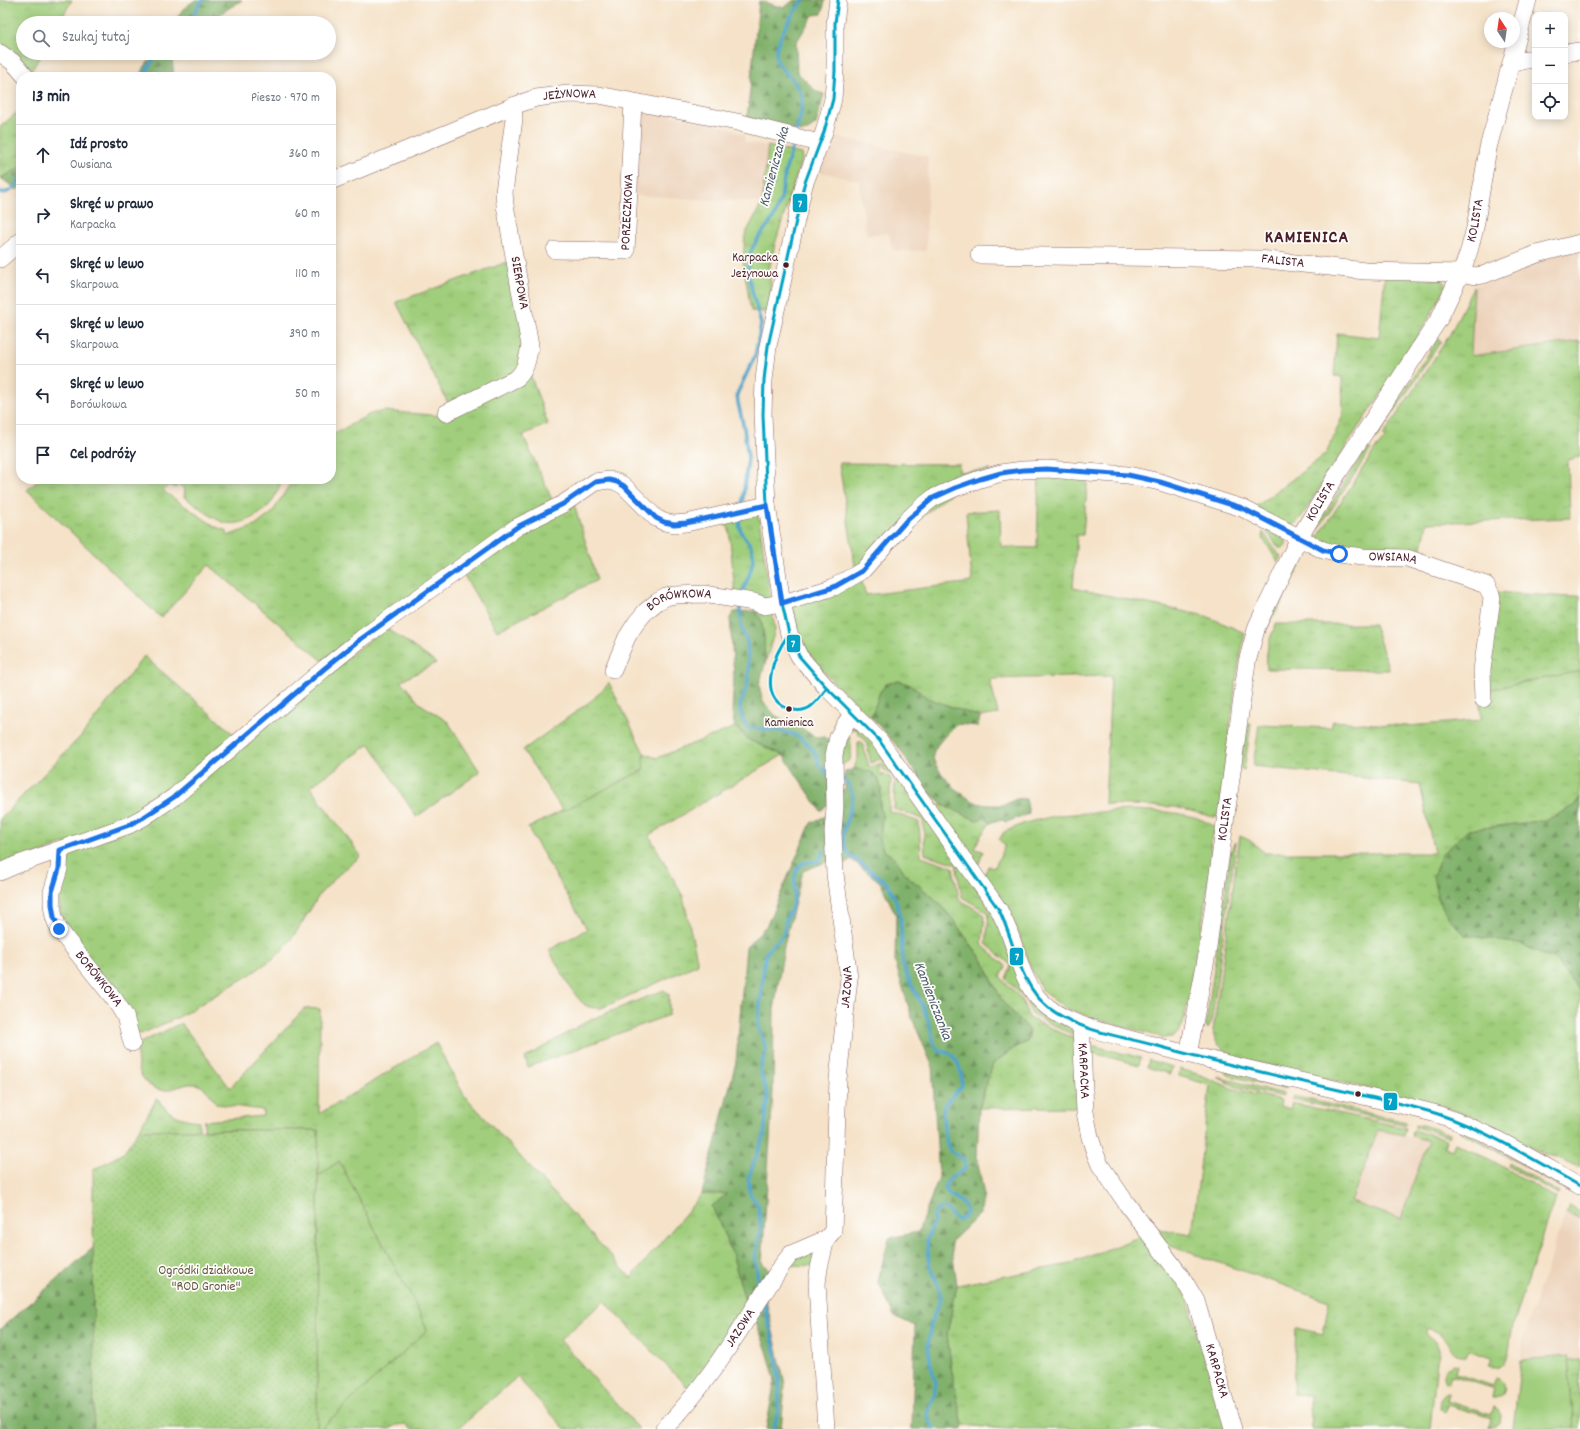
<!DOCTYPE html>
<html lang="pl">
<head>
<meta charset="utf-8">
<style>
  :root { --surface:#fff; --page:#f2f2f3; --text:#1f2937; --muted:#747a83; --line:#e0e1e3 }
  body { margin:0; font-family:Dekko,sans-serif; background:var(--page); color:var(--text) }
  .controls { position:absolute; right:12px; top:12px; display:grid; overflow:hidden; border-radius:8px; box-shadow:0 2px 10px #0003 }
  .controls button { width:36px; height:36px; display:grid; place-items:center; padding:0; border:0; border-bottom:1px solid var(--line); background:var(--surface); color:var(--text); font:20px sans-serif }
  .compass { position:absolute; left:1484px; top:12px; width:36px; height:36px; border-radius:50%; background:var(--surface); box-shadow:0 2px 10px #0003; rotate:347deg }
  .stop { position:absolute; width:12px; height:12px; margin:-9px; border:3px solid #1a73e8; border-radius:50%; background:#fff }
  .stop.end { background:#1a73e8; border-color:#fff; box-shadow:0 1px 4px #0008 }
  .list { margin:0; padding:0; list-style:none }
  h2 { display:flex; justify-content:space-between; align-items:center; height:52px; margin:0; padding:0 16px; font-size:17px }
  h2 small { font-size:13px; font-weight:400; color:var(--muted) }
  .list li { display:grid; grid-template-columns:26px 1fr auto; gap:12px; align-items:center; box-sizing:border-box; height:60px; padding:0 16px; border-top:1px solid var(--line) }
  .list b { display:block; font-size:15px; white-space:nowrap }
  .list p { margin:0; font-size:13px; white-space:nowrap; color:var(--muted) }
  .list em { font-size:13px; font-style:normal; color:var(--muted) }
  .icon { flex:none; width:22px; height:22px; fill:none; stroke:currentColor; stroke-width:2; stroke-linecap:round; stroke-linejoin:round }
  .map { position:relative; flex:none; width:1580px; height:1429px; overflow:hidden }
  .search { position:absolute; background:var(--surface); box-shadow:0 2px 10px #0003; left:16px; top:16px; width:320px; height:44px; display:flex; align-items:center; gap:10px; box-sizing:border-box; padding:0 14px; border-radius:22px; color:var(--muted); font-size:15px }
  .panel { position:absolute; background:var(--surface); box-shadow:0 2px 10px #0003; left:16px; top:72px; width:320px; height:412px; border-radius:16px }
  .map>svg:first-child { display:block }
</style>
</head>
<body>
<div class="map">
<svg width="1580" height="1429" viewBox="0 0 1580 1429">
  <defs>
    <pattern id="grass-tufts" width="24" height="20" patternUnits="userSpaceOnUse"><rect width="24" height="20" fill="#a0ce7b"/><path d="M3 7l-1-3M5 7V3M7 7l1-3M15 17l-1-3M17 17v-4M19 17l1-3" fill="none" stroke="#8bb06a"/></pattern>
    <pattern id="forest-firs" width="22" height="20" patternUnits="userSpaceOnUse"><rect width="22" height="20" fill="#80b16b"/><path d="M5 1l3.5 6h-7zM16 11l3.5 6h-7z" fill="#6b8f58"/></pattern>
    <pattern id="park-crowns" width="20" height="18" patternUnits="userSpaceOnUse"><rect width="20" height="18" fill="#a0ce7b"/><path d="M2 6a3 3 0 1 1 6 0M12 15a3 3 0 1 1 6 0" fill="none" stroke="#8bb06a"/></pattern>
    <pattern id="garden-dots" width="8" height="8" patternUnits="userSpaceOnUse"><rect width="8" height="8" fill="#a0ce7b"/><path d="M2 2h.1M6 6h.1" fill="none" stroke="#8bb06a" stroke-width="1.8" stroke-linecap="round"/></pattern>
  </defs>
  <rect width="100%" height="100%" fill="#fdfcf7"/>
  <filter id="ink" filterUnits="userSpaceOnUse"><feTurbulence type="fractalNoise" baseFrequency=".025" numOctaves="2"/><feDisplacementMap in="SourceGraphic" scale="8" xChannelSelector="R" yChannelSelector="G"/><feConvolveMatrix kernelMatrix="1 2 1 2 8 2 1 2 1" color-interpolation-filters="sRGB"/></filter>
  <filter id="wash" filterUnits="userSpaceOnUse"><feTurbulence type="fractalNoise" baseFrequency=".012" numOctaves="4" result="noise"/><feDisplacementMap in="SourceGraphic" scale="16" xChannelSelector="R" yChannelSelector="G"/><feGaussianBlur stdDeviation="0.9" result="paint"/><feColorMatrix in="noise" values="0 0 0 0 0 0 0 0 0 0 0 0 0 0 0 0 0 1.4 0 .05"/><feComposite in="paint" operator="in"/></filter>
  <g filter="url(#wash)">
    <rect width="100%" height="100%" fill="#f5e2c8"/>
    <path fill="#ecd2b9" d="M639,108L735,129V132L744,134L745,142L768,146L762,203L631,195Z
      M833,136L928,157L926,251H892L889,233L866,235L859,181L820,172Z
      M1580,246V341L1471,356L1474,286L1493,281L1492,277Z
      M1378,1130L1428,1141L1401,1219L1351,1202Z
      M1566,1213L1580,1220V1359L1568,1360V1356L1521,1360L1522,1341L1527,1325Z"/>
    <path fill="url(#grass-tufts)" stroke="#757653" d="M0,0H72L59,23H23V53H42L30,73L0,46Z
      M21,109V167L0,179V127Z
      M768,146L801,154L802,158L775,244L768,274L770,275L771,296L767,312L751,311L743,261L745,235L762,203Z
      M513,260L527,346L521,370L450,407L396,302Z
      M1385,274L1441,280L1444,282L1446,287L1426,323L1401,361L1403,362L1357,429L1300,519L1294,525H1288L1254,508L1326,454L1343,415L1342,377L1334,376L1337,333L1379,338Z
      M1474,286L1471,356L1580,341V457L1568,460L1570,518L1427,523L1420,558L1369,554L1316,540L1376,448L1378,447L1385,438L1383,436L1449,336Z
      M1438,339L1441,341L1377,438H1375V436Z
      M528,368L548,424L523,435L553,502L323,661L209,565L161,618L27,490L40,479H283C278,487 276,497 270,504C260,516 242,526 226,523C215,521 194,503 184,497L185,489L179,485L175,488L169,485L163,491L216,527L227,531V536L255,526L272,513L293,479H331L332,435L370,414L384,411L445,416Z
      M1366,449H1371L1318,530L1320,521Z
      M839,463L959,464V472L991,470L966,480L856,572Z
      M1039,472L1088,475L1083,535H1077L1073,588L1206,616L1245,633L1237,674L1219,816L1214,817L1175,807L1105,804L1111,676L990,679L998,714L980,717L926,698L913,686L899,681L886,684L880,692L871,717C849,697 823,676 807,649C799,636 796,620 792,605L860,576L866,595L972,582L966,512L1000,510L1001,547L1037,548Z
      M574,504L597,580L497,631L462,572L523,532Z
      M756,513L759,519L771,601L735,592L729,529L722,519Z
      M1264,528L1286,540V546L1281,548H1279Z
      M1263,532L1279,555L1281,556L1278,562L1262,537Z
      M1297,564L1300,565L1278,610L1272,617L1265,632L1271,616Z
      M754,611H772L775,630L765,664L764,637L761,619Z
      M1276,624H1374L1389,670L1267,669C1265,653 1269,639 1276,624Z
      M384,629L390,630L436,663L401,681L419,703L448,722L480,772L416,817L370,744L310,787L361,856L338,875L320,894L293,937L278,955L251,974L179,1017L141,1034L137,1033L63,925L58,897L67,853L123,832Z
      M144,656L237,737L145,812L0,869V819L82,735Z
      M1580,671V797L1575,806L1547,820L1468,830L1465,935L1520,944L1555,959L1580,991V1168L1562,1159L1544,1154L1474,1117L1430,1103L1238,1058C1226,1051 1214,1046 1213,1031L1240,836L1249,840L1265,853H1434L1420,784L1253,766L1259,725L1331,728L1332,721L1408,726L1481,720L1480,701L1485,690Z
      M1251,724L1244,770L1239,767L1247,725Z
      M735,727L749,740L783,755L649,835L683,896L698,964L602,1008C596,1008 590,1008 585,1005C573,996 557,964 549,950L587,929L528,828L643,770L644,753L657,758Z
      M851,727L860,728L876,745L961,864L992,911L1001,927L1020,981L1030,998L1050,1018L1072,1029L1076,1036L1032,1015L1026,1000L1006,979L1011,965L986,944L989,913L962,897L956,864L925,854L923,819L894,809L895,776L883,769L884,759H880L871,763L866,741L861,735H858L857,729H848Z
      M845,735L850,737C851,745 852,752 850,760L840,766Z
      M858,742H862L869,766L872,767L881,763L879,770L880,773L891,778L889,811L919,822L921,856L953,867L959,899L985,915L982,943L983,946L1006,966L1001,977L1002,979L1022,1000L1029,1018L1077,1040L1081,1107L979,1108L993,1063L1014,1048L1027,1042L1023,1023L1002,1001L983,961L951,917L935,899L906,875L895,858L883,850L880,839L882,817L880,805L881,788L857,769H854L858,757Z
      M943,804L947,807L976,820L986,818L990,823L980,837L975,849L983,851L979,864H976L935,806Z
      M1129,810C1156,811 1192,811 1215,827L1210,848L1213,851L1195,971L1183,1024L1179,1032L1172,1037L1164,1038L1100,1020L1065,1008L1043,992L1030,966L1020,936L1008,909L986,878L985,874L988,866L995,867L1005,845L999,840L1004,832L1025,823L1059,815Z
      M1236,842L1211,1024L1208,1029L1206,1025L1231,850Z
      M664,990L669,994V1015L528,1067L525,1058L589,1020Z
      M305,1008L320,1009L319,1114L436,1043L464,1095L631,1278L702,1194L728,1193L712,1206L732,1253L748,1311L692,1392L604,1301L560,1340L639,1429H565L517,1377L458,1429H411L406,1424L397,1425L390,1429H320L427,1330L408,1290H407L339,1161L318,1176V1130H204V1121L263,1116V1110L217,1104C213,1099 208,1090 201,1086C190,1081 182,1086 172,1089C157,1094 144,1084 139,1070C137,1062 137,1053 136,1045L181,1023L230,1088Z
      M1091,1045L1141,1058L1139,1065L1089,1052L1090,1046Z
      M1149,1060L1172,1067L1170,1074L1147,1067Z
      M1180,1069L1201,1075L1234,1089L1281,1100L1280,1106L1290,1109L1292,1103L1406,1128L1404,1135L1378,1130L1351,1202L1401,1219L1428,1141L1412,1136L1413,1130L1447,1140L1445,1147L1452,1150L1455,1143L1493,1161L1556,1198L1513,1325C1509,1339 1512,1373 1489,1366L1492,1358L1468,1350L1465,1357C1449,1353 1452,1347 1442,1337C1439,1332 1431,1329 1426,1327L1425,1333C1435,1341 1443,1347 1437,1361L1430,1429H1311L1310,1395L1293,1394L1296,1328L1323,1334L1329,1301L1162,1243L1147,1227L1192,1234L1210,1085L1179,1076Z
      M1227,1070L1287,1085L1286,1089L1230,1076L1226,1073Z
      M1217,1077L1284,1094V1097L1237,1087Z
      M1293,1096L1406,1122V1125L1292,1099Z
      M157,1098C167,1114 180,1119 199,1121V1130H139Z
      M1415,1124L1426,1126L1450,1134L1449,1137L1415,1127Z
      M1461,1129L1559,1183L1560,1187L1489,1146L1460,1132Z
      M1509,1163L1559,1192L1558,1194L1508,1166Z
      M1569,1205L1580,1212V1220L1566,1213Z
      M1144,1235L1181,1279L1229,1429H1006L963,1425L953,1380L947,1334L957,1285L1070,1264Z
      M816,1245V1266L785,1265Z
      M1580,1359V1429H1574L1568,1360Z
      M1453,1364L1457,1365L1455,1373L1493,1386L1496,1378C1509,1382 1507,1399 1492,1398L1494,1389L1452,1375L1449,1383L1446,1382C1443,1377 1444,1373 1446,1368Z
      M1449,1392L1450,1393L1448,1401L1490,1415L1493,1407L1498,1410L1501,1415L1500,1424L1494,1427H1489L1491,1418L1449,1405L1446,1413L1441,1408C1442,1401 1440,1393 1449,1392Z"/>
    <path fill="url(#forest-firs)" stroke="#65684b" d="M195,0H242L223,12L210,23H174L183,9Z
      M794,0H825L822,14L813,15L796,43L797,72L817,92L824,94L816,124L807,131L802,132L747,119L759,1L784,8Z
      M154,53H178L172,59L174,77H138Z
      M21,167V186L17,190L1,178Z
      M754,611L761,619L764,637L765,664L759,685L763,702L776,716L784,720L793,722L815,737H824L830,742L829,804L821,811L783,755L749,740L735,727L732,713L734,676L730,618L734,612Z
      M899,681L913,686L927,698L980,717L978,726L957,724C950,731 934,745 933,755C932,770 967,802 981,804C988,805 1000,806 1006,804C1016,800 1013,798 1026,799L1029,814L1006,822L1001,819L990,823L986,818L976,820L947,807L929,793L899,748L871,717L880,692L886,684Z
      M857,769L872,772L879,780L881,788L880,805L882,817L880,839L883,850L895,858L906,875L935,899L951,917L983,961L1002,1001L1023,1023L1030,1032L1027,1042L1014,1048L993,1064L979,1108L977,1158L984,1195L980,1214L951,1242L957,1285L947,1334L953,1380L963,1425L962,1429H912L915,1326L894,1316L878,1281L889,1238L918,1232L939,1177L932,1065L912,1018L895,962L896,915L880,882L851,859L838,868L840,791L845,790V771Z
      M1580,797V991L1555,959L1520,944L1465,935L1448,917L1437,897L1433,876L1442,854L1468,830L1547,820L1574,806Z
      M828,815L831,860L803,871L784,946L774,1010L773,1091L762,1263L773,1272L748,1311L732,1253L712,1206L727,1194H702L736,1062L746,947L767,925L811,823Z
      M94,1247V1429H0V1329Z
      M765,1296L785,1384L781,1429H766L775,1379L767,1351L753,1315Z"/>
    <path fill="url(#park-crowns)" stroke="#757653" d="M1494,592L1570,597L1580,595V671L1485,690Z
      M609,683L644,753L643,770L563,811L523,750L592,700Z
      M339,1161L407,1290L408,1289L427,1330L320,1429H317L318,1176Z"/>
    <path fill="url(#garden-dots)" stroke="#757653" d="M139,1130H318L317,1429H94L93,1170L123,1153Z"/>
    <path fill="#a0ce7b" stroke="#757653" d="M1568,1356L1574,1429H1513L1521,1360Z"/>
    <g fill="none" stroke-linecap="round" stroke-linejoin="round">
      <path stroke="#4fa4cb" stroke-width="3.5" d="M183,23L193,17L199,4L204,0
        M143,77L157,53
        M796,132C803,108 807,97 790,77C785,72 779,67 777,60C771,46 794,10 804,0
        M0,192C11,195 15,185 21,177
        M742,506L748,458L744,428L738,403L737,394L755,356L761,324L748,275L749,262L751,251L757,240L774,217L781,199L785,172L794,142
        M740,516C736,537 751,538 753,553C755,566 745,583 741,596
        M740,604L741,626L747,642L749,674L747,686L740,706L741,716L747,727C774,732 794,726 813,750C821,761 814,763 828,773
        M840,776L849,785L853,798L843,834L844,844L848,854L887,883L895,898L900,914L903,964L908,978L925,1011L931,1030L934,1045L939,1051L950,1053L957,1061L961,1073L962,1086C957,1092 949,1098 945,1105C941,1112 945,1143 950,1150C957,1159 966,1153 965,1169L948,1180L945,1186L948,1194C957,1199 965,1202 967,1213L963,1218L957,1220L945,1208L938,1209L934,1215V1222L927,1239L929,1263L938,1285L941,1298L931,1322L928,1344L931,1367L936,1382L934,1398L928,1409V1419L935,1429
        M759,1287L755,1259L761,1227L758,1205L750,1194L748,1179L764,1135L768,1096L760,1070L766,1049L758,1025L764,964L766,953L772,945L780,939L784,932L786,920L792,907L794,897L795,876L797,869L803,863L818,861L824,851
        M764,1303C772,1339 783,1370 778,1408C777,1415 776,1423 773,1429"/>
    </g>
  </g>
  <g filter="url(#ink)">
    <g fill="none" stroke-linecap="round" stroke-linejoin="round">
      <defs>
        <g id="minor">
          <path d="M838,0L835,23V71L833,99L824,132L804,185L768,346L764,380L763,415L767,505L782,603L789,634L799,656L827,688L879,740L999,910C1003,918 1007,926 1010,935C1018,956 1023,981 1038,998C1064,1027 1113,1034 1149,1044C1244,1070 1341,1089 1437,1114C1488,1131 1534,1160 1580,1186"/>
          <path d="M0,53L13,62L26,77"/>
          <path d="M1565,53L1580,51"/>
          <path d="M1512,62L1535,59"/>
          <path id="s1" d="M331,181L513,106L536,98L568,94L599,95L737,122L819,143"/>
          <path id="s2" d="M555,250L626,251L633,102"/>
          <path id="s3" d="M979,255L1260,259L1365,271L1461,273L1475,276L1483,275L1537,254L1580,243"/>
          <path d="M0,259L21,241"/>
          <path d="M446,413L517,378C527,369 527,358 530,346L505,205L504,192L514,119L513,106"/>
          <path id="s4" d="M613,670L627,637L636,623L646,611L657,602L666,597L675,595L703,594L754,602L765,606L790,601L834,587L862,571L906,521L919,509L933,498L955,488L980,479L1001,473L1023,470L1047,469L1128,475L1160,482L1242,508L1323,550L1339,554L1363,557L1407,558L1486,585L1491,594L1492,598L1482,670L1483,699"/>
          <path id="s5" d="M60,850L59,869L52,892V904L54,917L59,929L67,940L115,1000L125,1016L132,1043"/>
          <path d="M0,872L16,865L129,825L144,817L174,797L325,668L361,639L517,527L563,504L595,482L609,480L617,482L624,486L656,518L664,522L674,524L686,523L767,505"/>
          <path id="s6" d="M1081,1025L1085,1112L1090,1137L1095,1153L1100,1165L1127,1204L1183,1279L1196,1301L1233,1429"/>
          <path id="s7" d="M1188,1055L1207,954L1247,662L1257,626L1299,538L1338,473L1439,319L1461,273L1469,251L1475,228L1488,148L1528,0"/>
          <path d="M826,1239L819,1268L817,1284L826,1429"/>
          <path id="s8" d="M664,1429C711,1381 745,1320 783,1264L791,1254L826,1239L833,1231L838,1079L849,978L835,874L833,832L835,807L834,755L838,737L846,723L853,713"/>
        </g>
      </defs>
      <use href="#minor" stroke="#866362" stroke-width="18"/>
      <use href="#minor" stroke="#fff" stroke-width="17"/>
      <defs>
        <path id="bus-1" d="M838,0L835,23V71L833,99L824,132L804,185L768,346L764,380L763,415L767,505L782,603L789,634L799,656L827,688L879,740L999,910C1015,942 1019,985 1049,1008C1079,1031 1119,1036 1154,1045C1215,1062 1277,1076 1339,1090C1372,1098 1406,1104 1438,1114C1488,1131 1534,1160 1580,1186
          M789,634C774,654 756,697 789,709C796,711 804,711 810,707C817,702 822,694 827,688"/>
      </defs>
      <use href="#bus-1" stroke="#fdfcf7" stroke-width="6"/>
      <use href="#bus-1" stroke="#04a2c6" stroke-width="3"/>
    </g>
  </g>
  <g fill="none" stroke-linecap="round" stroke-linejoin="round" filter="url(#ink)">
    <path stroke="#1a73e8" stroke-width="5" d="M59,929L54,917L52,904V892L59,869L60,850L129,825L144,817L174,797L325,668L361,639L517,527L563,504L595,482L609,480L617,482L624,486L656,518L664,522L674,524L686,523L767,505L782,603L834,587L862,571L906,521L933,498L955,488L980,479L1001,473L1023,470L1047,469L1128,475L1160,482L1242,508L1323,550L1339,554"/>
  </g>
  <g fill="#4a1f2b" stroke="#fdfcf7" stroke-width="1.5">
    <circle cx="786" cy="265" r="3.5"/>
    <circle cx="789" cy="709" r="3.5"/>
    <circle cx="1358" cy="1094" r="3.5"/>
  </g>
  <g text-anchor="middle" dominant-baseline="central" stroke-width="3.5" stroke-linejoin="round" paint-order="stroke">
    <g font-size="13" fill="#4a1f2b" stroke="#fdfcf7" text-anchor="end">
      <text x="778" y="258">Karpacka<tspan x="778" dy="16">Jeżynowa</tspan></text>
      <text x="789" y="723" text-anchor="middle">Kamienica</text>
    </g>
    <g font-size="14" fill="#4a1f2b" stroke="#fdfcf7">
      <text stroke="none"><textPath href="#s1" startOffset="255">JEŻYNOWA</textPath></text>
      <text stroke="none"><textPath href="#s2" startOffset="110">PORZECZKOWA</textPath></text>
      <text stroke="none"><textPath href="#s7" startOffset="898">KOLISTA</textPath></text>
      <text stroke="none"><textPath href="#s3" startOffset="304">FALISTA</textPath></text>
      <text transform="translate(519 283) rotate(80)">SIERPOWA</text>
      <text stroke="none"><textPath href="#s7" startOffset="575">KOLISTA</textPath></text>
      <text stroke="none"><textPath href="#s4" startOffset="880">OWSIANA</textPath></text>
      <text stroke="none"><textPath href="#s4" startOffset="105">BORÓWKOWA</textPath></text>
      <text stroke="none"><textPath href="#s7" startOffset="239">KOLISTA</textPath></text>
      <text stroke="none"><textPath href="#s5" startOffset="145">BORÓWKOWA</textPath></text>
      <text stroke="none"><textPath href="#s8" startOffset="510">JAZOWA</textPath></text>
      <text stroke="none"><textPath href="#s6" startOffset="46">KARPACKA</textPath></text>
      <text stroke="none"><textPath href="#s8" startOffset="127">JAZOWA</textPath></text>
      <text stroke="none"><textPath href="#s6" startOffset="382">KARPACKA</textPath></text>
    </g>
    <g font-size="14" fill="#645443" stroke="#fdfcf7">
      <text x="206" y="1271">Ogródki działkowe<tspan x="206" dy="16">"ROD Gronie"</tspan></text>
    </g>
    <g font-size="15" font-style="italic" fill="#4c5b73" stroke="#fdfcf7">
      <text transform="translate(775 167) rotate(-75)">Kamieniczanka</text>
      <text transform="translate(932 1001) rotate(69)">Kamieniczanka</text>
    </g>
    <g font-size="18" font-weight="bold" letter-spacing="1" fill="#4a1f2b" stroke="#fdfcf7">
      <text x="1307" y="238">KAMIENICA</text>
    </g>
  </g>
  <g stroke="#fdfcf7" stroke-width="1.5">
    <rect x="792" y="193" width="16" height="20" rx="4" fill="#04a2c6"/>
    <rect x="786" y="634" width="15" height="19" rx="4" fill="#04a2c6"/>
    <rect x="1009" y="947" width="15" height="19" rx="4" fill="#04a2c6"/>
    <rect x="1383" y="1092" width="15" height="19" rx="4" fill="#04a2c6"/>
  </g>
  <g font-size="11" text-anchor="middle" font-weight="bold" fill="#fff">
    <text x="800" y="207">7</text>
    <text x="793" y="647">7</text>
    <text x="1017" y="960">7</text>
    <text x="1390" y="1105">7</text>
  </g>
</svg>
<div class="controls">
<button>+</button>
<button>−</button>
<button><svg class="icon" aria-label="locate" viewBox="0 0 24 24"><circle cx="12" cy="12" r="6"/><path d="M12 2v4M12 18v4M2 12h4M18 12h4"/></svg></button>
</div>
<svg class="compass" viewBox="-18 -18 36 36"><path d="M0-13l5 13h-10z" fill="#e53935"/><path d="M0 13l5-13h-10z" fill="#747a83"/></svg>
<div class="stop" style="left:1339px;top:554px"></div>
<div class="stop end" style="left:59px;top:929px"></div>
<div class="search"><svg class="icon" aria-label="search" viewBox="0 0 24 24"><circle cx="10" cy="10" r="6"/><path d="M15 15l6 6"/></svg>Szukaj tutaj</div>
<section class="panel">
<h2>13 min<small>Pieszo · 970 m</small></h2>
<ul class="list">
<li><svg class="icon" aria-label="ahead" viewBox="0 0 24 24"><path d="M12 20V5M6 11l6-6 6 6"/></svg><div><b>Idź prosto</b><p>Owsiana</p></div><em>360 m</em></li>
<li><svg class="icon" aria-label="right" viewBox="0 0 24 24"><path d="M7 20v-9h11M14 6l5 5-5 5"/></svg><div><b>Skręć w prawo</b><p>Karpacka</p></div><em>60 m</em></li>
<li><svg class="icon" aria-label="left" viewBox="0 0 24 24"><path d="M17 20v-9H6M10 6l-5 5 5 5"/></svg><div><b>Skręć w lewo</b><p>Skarpowa</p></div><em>110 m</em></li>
<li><svg class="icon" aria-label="left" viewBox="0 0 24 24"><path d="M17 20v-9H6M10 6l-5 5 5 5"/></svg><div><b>Skręć w lewo</b><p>Skarpowa</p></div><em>390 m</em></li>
<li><svg class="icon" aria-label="left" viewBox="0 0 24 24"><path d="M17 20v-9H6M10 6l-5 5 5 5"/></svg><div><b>Skręć w lewo</b><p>Borówkowa</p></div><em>50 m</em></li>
<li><svg class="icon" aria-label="arrive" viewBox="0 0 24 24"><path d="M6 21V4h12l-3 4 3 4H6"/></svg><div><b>Cel podróży</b></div></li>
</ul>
</section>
</div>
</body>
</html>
